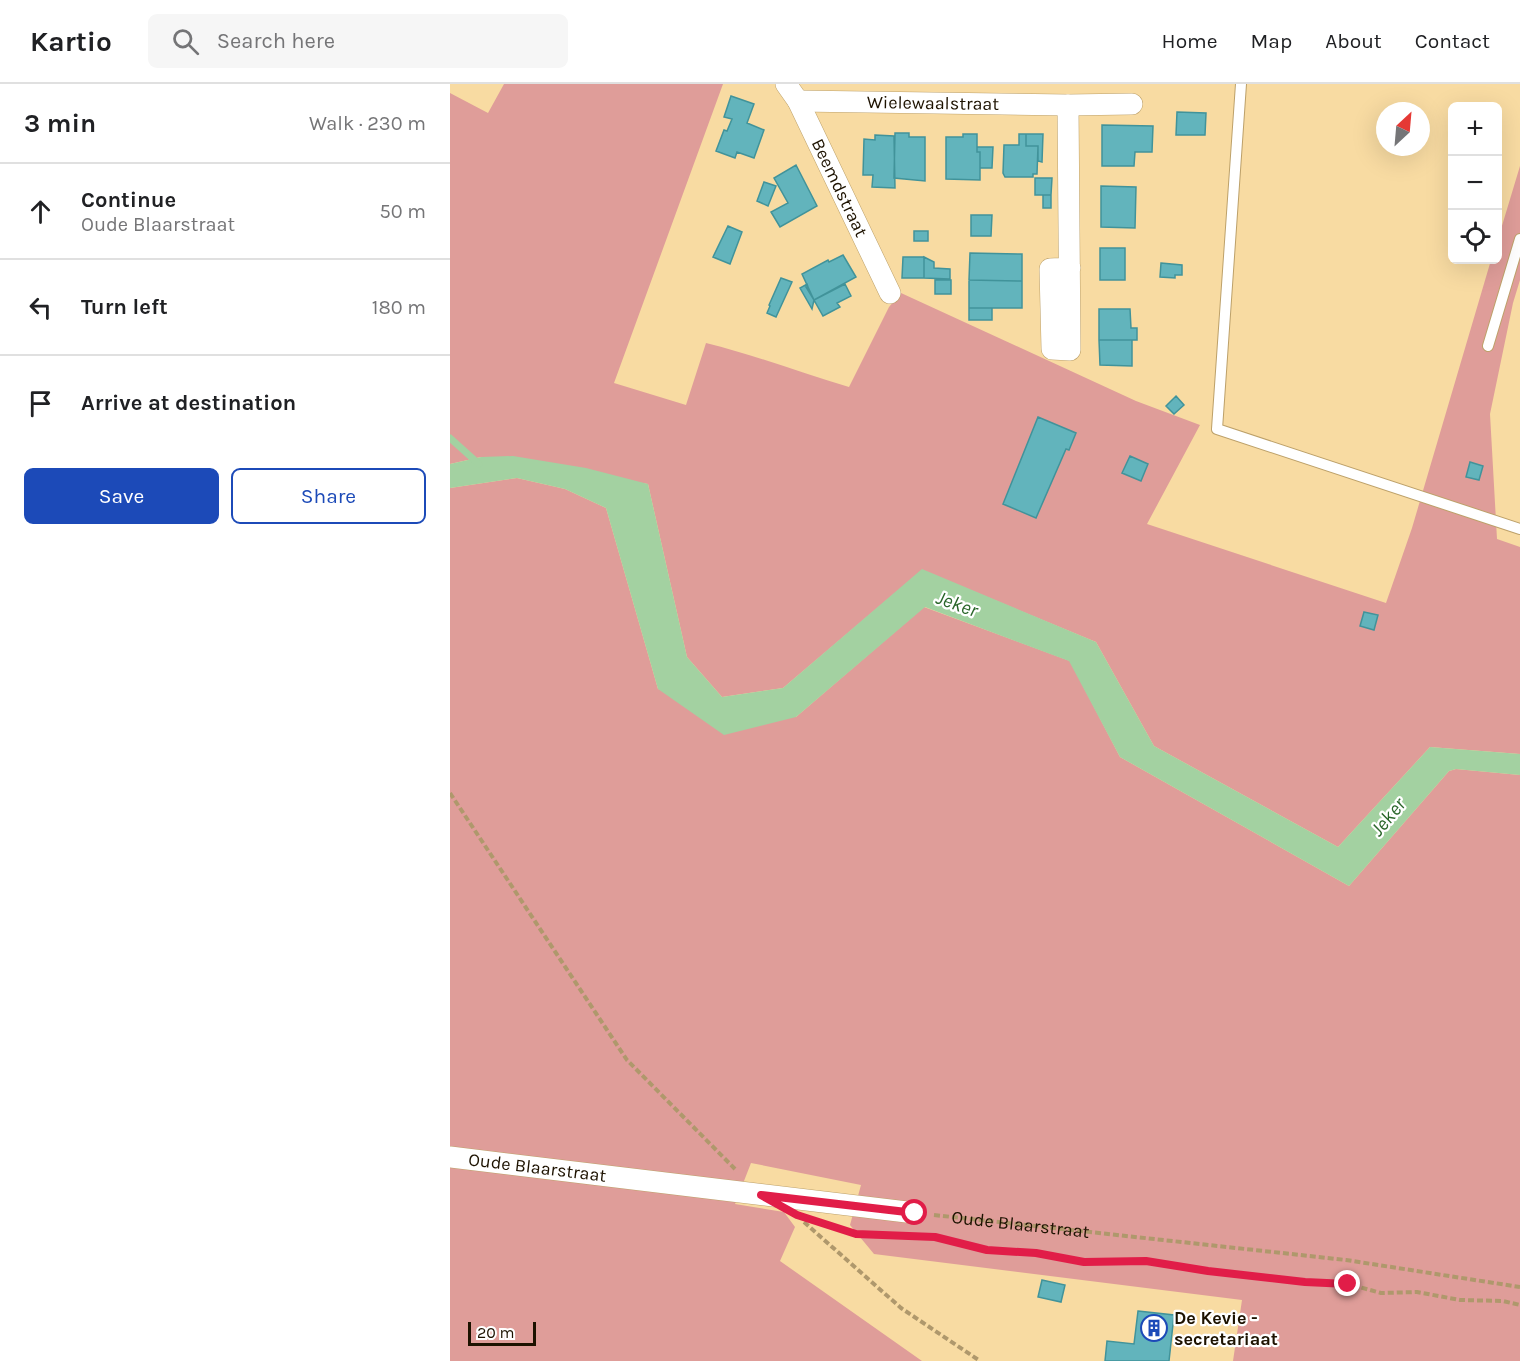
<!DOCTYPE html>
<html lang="en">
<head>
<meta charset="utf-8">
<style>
  :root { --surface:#fff; --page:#f6f6f6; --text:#202124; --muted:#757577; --line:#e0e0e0; --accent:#1c4ab8 }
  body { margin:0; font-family:Karla,sans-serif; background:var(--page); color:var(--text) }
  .controls { position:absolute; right:18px; top:18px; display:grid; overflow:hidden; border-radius:9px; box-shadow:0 6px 24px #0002 }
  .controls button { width:54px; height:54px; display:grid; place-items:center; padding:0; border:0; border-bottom:2px solid var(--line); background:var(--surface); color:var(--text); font:30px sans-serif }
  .compass { position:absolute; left:926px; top:18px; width:54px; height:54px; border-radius:50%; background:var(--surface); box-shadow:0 6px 24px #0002; rotate:26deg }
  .scale { position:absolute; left:18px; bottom:15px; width:68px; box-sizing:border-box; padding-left:6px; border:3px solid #1d1200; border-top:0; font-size:16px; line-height:21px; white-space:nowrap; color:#1d1200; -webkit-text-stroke:4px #fff; paint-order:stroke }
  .stop { position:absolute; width:18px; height:18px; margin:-14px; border:4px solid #e11d48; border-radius:50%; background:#fff }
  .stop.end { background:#e11d48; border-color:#fff; box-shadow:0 2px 6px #0008 }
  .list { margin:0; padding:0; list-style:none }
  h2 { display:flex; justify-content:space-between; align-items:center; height:78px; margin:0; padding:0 24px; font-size:26px }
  h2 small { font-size:20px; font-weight:400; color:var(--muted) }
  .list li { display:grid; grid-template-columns:39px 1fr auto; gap:18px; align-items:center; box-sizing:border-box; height:96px; padding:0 24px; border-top:2px solid var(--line) }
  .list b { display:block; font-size:22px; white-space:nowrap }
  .list p { margin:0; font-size:20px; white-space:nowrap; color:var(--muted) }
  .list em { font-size:20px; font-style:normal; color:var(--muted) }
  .actions { display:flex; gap:12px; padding:18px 24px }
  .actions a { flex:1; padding:14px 0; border:2px solid var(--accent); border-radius:9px; text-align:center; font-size:21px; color:var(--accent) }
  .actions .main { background:var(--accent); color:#fff }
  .icon { flex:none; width:33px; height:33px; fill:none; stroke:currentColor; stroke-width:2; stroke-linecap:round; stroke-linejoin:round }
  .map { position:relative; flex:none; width:1070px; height:1277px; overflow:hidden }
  header { display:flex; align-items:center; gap:36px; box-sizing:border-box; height:84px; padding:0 30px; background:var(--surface); border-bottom:2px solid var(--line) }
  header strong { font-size:28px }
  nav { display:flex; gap:33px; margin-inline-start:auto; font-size:21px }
  .search { width:420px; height:54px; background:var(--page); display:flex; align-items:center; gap:15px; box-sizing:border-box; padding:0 21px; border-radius:9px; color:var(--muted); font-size:22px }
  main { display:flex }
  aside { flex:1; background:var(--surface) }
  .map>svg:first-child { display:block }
</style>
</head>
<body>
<header>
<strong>Kartio</strong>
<div class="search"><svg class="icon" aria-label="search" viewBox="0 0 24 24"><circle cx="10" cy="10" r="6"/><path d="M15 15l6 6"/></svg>Search here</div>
<nav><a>Home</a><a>Map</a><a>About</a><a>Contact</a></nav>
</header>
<main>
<aside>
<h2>3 min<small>Walk · 230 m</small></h2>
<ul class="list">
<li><svg class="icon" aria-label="ahead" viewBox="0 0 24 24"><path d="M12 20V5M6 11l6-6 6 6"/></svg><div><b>Continue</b><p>Oude Blaarstraat</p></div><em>50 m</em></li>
<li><svg class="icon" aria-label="left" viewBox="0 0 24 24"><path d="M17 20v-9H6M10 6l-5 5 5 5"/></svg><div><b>Turn left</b></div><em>180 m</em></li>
<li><svg class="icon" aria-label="arrive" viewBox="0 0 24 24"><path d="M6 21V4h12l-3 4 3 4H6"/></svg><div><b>Arrive at destination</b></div></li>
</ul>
<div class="actions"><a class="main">Save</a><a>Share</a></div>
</aside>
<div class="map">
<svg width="1070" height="1277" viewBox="0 0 1070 1277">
  <rect width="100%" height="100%" fill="#f8dba2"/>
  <path fill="#df9d99" d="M54,0H273L164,299L236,321L256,259C305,271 351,289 399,303L439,223L451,209L686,317L750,341L697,440L936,519L962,444L1041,176H1048V155L1070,82V196L1063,219L1040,330L1047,455L1070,463V670L980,663L888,763L704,662L646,558L472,486L333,604L272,613L237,573L198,400L31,373L0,380V9L38,29Z
    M67,394L115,405L156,424L208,605L346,633L474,523L620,577L670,673L899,802L999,687L1006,685L1070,691V1277H783L792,1216L424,1170L400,1141L411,1101L301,1079L285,1120L334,1128L345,1143L330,1177L472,1277H0V404Z"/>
  <path fill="#a3d1a1" d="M63,372L136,384L198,400L237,573L272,613L333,604L472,485L646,558L704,662L888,763L980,663L1070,670V691L1006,685L999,687L899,802L670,673L619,577L475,523L346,633L274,651L208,605L156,424L115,405L67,394L0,404V380L31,373Z"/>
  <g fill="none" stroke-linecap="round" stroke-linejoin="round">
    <path stroke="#a3d1a1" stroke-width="7" d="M0,354L29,380"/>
  </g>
  <path fill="#62b4bc" stroke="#41939a" stroke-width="1.5" d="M281,12L304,20L297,39L314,46L304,74L287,68L285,74L266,67L274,46L277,47L282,35L274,33Z
    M727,28L756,29L755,51H726Z
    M652,41L703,42L702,68H685L684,82H652Z
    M445,49H459V53H475V97L444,94Z
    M513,50H527V68H530V96L496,95V53H513Z
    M569,50H576V62H588L587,90H583V93H555L553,89L554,61H569Z
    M576,50H593L592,78L588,77V62H576Z
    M425,51L444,52L445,104L422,103L423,91H413L414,55L425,56Z
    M527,63H543L542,84H530V68H527Z
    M346,81L367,122L330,143L321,128L338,119L324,94Z
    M585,94H602L601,111H585Z
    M314,98L326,102L318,122L307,117Z
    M651,102L686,103L685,144L651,143Z
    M593,111H601V124H593Z
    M521,131H542L541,152H521Z
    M278,142L292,148L280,180L263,173Z
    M464,147H478V157H464Z
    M650,164H675V196H650Z
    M520,169L572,170V197L519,196Z
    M393,171L406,193L364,216L352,190L378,176L379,178Z
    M453,173H474V194H452Z
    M474,173L484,178V184L500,185V195L474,194Z
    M711,179L732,181V191H725V194L710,193Z
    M331,194L342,198L326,233L317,229L320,222L319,221Z
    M485,196H501V210H485Z
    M519,196L572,197V224H519Z
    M357,200L358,203H356L364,216L362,225L350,204Z
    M395,200L401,212L387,219L390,223L373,232L364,216Z
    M519,224H542V236H519Z
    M649,225H680L681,244H687V256H649Z
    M649,256H682V282L650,281Z
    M726,312L734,321L724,330L716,322Z
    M588,333L626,349L619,366L616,365L586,434L553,420Z
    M680,372L698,380L691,397L672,389Z
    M1020,378L1033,382L1029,396L1016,393Z
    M914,528L928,531L924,546L910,542Z
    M592,1196L615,1201L611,1218L588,1213Z
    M688,1227L724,1231L719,1277H655L657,1257L684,1260Z"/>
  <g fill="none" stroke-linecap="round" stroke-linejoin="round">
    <defs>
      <path id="lane" d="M791,0L767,345L1070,445
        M1038,262L1070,155"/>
      <g id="street">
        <path id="s2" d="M336,0L348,17L440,209"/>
        <path id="s3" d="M348,17L618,21L682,20"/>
        <path d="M618,21L620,266L602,265L600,185L620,184"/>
        <path id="s4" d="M0,1073L465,1129"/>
      </g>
    </defs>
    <use href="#lane" stroke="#bda16a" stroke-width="12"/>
    <use href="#street" stroke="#bda16a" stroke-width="22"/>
    <g stroke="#af986c" stroke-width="4" stroke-dasharray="6 3" stroke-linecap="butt">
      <path d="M0,709L177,976L285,1085"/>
      <path id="s1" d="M484,1131L896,1176L1070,1203"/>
      <path d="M354,1138L451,1224L530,1277"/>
      <path d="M386,1143L406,1150L458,1152"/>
      <path d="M466,1152L485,1153L537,1166L586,1169L634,1178L696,1177L758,1187L855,1198L898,1200L931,1209L967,1208L1010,1216L1053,1217L1070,1221"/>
    </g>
    <use href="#lane" stroke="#fff" stroke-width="10"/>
    <use href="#street" stroke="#fff" stroke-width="21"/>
  </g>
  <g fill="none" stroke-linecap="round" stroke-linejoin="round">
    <path stroke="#e11d48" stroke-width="8" d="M465,1129L311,1111L347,1131L406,1150L485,1153L537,1166L586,1169L634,1178L696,1177L758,1187L855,1198L898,1200"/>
  </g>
  <defs>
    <symbol id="building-ring" viewBox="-11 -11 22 22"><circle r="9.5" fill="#fff" stroke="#1c4ab8" stroke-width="1.5"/><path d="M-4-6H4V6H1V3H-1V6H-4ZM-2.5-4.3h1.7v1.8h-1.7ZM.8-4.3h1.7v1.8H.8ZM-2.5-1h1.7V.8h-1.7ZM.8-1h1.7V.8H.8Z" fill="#1c4ab8"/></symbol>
  </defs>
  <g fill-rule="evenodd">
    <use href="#building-ring" x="689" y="1229" width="30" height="30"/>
  </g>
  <g text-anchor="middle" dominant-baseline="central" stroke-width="4.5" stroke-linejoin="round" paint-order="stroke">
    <g font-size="18" fill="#1d1200" stroke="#fff">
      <text stroke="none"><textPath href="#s3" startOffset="135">Wielewaalstraat</textPath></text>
      <text stroke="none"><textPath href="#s2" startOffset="117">Beemdstraat</textPath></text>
      <text stroke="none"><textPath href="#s4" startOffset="88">Oude Blaarstraat</textPath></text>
      <text stroke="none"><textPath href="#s1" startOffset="87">Oude Blaarstraat</textPath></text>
    </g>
    <g font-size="18" font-weight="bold" fill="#1d1200" stroke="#fff" text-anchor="start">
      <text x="724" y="1234">De Kevie -<tspan x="724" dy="21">secretariaat</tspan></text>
    </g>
    <g font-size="20" font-style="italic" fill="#2a662a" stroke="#fff">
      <text transform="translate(507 520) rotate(20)">Jeker</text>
      <text transform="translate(938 733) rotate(-50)">Jeker</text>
    </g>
  </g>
</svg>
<div class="controls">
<button>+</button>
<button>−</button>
<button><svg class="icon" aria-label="locate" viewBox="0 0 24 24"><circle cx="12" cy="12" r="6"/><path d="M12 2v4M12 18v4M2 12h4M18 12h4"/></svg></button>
</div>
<svg class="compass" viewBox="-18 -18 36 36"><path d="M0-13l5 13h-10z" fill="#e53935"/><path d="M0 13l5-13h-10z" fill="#757577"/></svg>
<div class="scale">20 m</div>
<div class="stop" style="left:465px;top:1129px"></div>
<div class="stop end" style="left:898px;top:1200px"></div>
</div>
</main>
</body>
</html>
